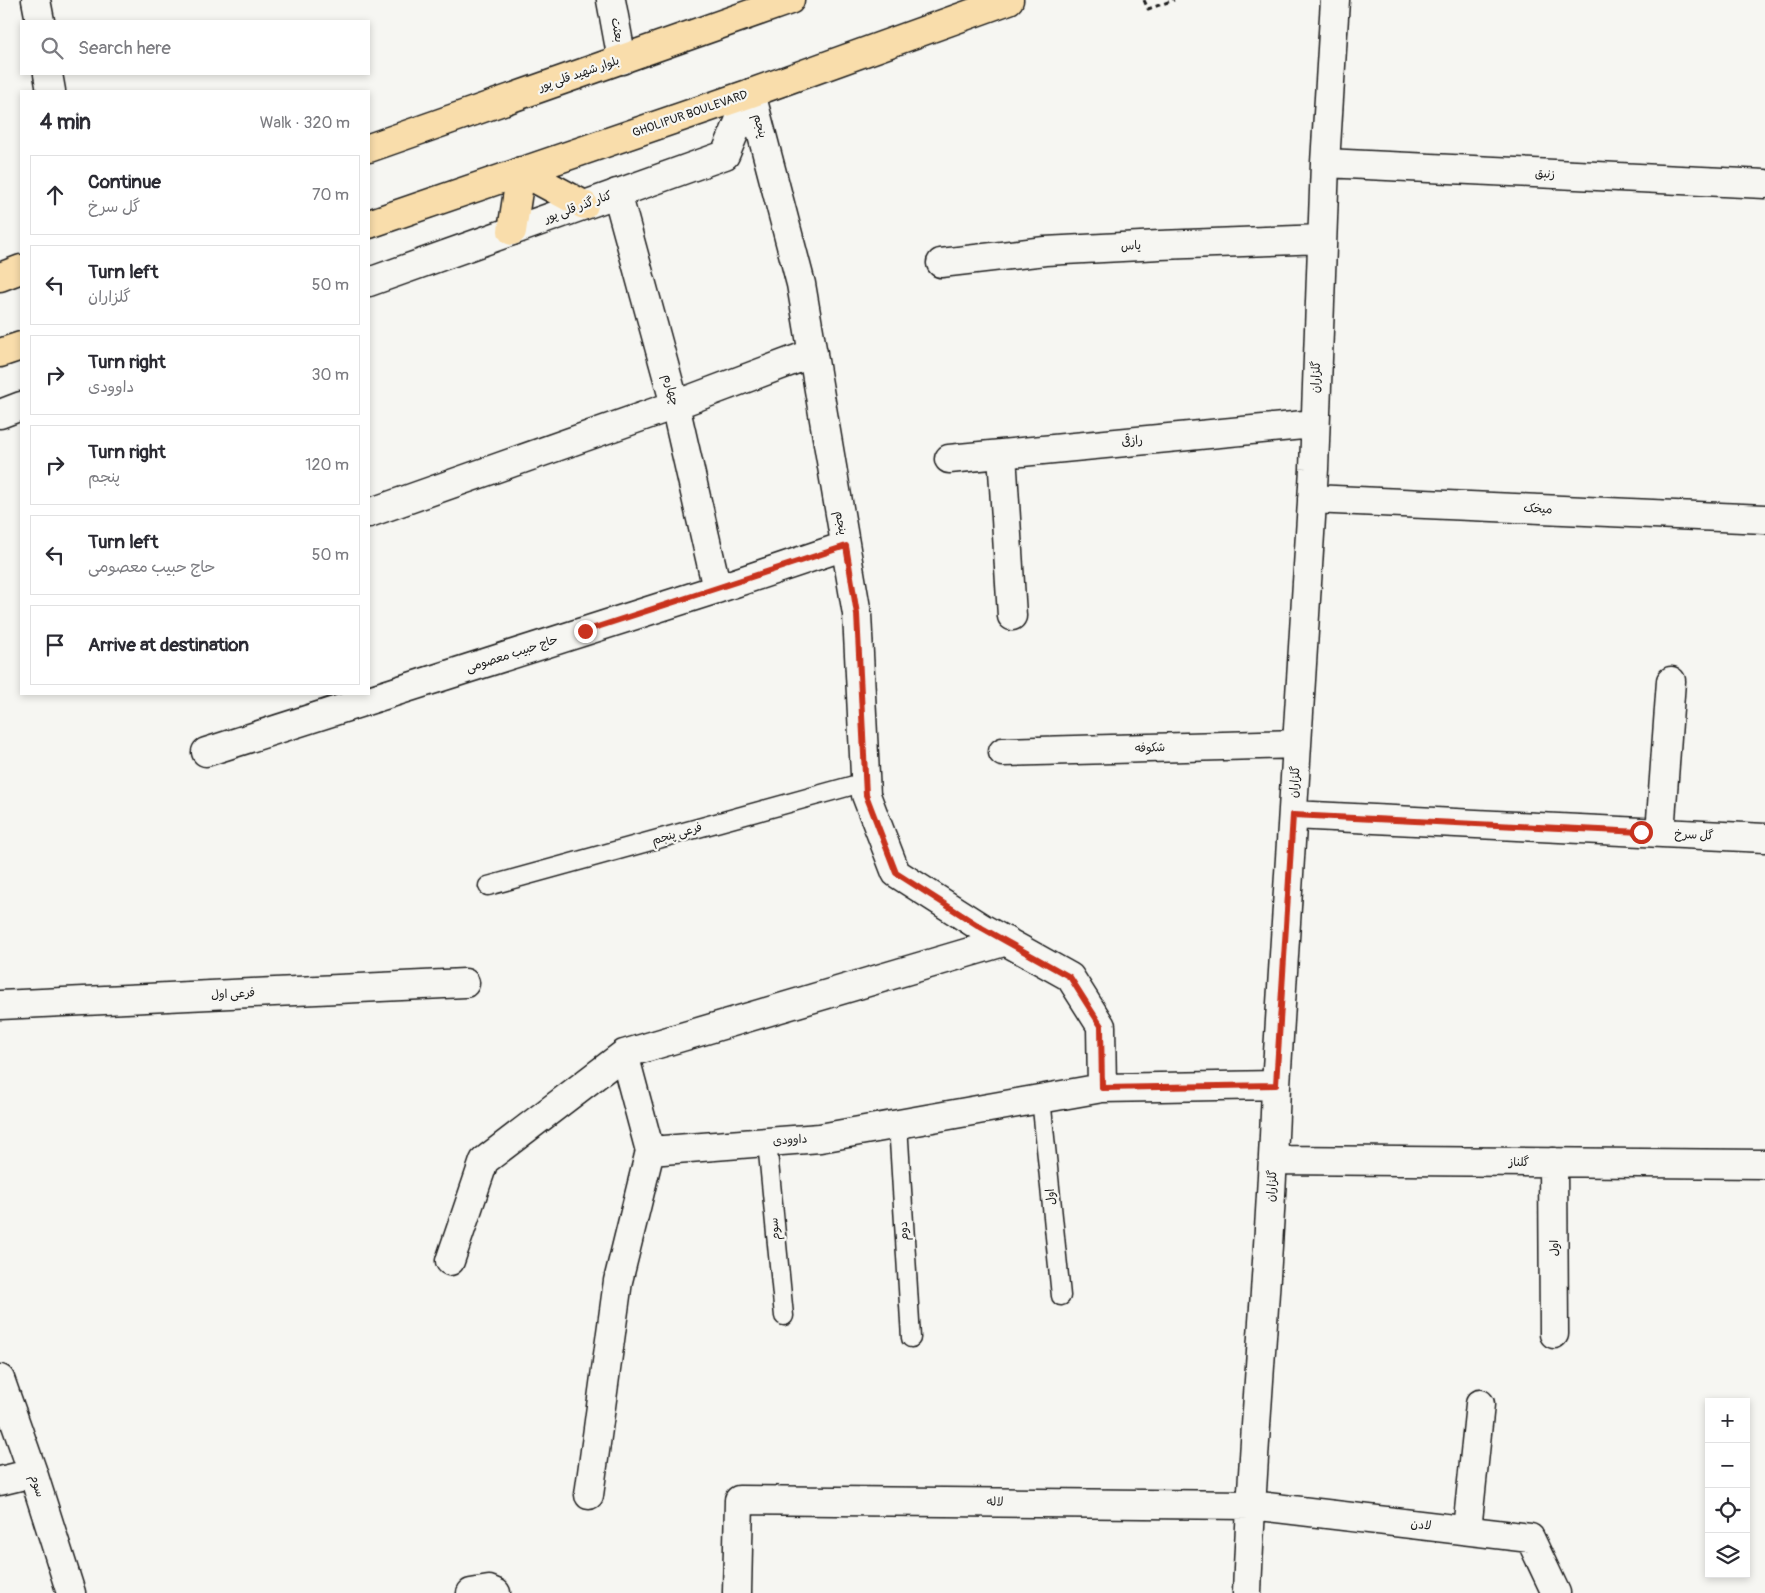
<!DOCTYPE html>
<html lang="en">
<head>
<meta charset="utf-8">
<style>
  :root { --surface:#fff; --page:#f2f2f3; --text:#2b2b33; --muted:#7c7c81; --line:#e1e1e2 }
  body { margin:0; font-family:Pangolin,"Playpen Sans Arabic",sans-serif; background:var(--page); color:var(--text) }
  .controls { position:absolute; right:15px; bottom:15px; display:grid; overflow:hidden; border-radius:0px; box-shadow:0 2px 8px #0003 }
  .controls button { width:45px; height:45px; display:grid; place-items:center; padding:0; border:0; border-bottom:1px solid var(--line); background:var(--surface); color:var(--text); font:25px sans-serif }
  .stop { position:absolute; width:15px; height:15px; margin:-11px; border:4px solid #c8321e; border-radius:50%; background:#fff }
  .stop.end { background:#c8321e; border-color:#fff; box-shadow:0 1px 5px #0008 }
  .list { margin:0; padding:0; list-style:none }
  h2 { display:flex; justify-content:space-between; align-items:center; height:65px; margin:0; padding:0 20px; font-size:21px }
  h2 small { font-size:16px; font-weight:400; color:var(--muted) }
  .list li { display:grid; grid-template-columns:32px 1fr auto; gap:15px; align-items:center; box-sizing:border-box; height:80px; margin:0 10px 10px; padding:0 10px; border:1px solid var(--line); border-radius:0px }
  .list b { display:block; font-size:19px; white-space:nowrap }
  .list p { margin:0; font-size:16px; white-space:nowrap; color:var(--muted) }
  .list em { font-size:16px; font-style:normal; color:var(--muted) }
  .icon { flex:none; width:28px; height:28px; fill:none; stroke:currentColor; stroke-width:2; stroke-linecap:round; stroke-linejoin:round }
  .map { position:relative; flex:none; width:1765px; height:1593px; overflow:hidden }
  .search { position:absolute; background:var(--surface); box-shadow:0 2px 8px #0003; left:20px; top:20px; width:350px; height:55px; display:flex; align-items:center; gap:12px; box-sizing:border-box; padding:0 18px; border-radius:0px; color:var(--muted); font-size:19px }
  .panel { position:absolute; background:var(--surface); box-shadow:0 2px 8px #0003; left:20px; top:90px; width:350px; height:605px; border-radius:0px }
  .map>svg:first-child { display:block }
</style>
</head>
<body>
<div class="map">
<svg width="1765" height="1593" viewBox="0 0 1765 1593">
  <rect width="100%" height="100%" fill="#f6f6f2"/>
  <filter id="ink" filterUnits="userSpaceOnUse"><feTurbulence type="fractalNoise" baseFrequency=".02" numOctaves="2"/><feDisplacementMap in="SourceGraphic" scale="10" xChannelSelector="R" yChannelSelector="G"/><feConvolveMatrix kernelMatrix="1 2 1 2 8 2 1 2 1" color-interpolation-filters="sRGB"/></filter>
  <g filter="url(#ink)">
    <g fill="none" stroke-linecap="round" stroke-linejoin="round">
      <defs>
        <path id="lane" d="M488,886L865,782
          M1041,1098L1061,1296
          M898,1124L911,1338
          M767,1142L784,1316"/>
        <path id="street" d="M36,0L40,21
          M48,74L51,91
          M751,93L801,284L857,614L866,795L896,873L982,928L1070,977L1101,1026L1102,1088
          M1325,163L1765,184
          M617,193L675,405L717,589
          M941,263L1045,251L1160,245L1322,239
          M1002,454L1012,616
          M949,459L1314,424
          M1312,499L1765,519
          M369,513L675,405L813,353
          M206,752L717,589L845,546
          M1003,752L1297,744
          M1293,815L1765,838
          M1660,833L1671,681
          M0,1005L465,983
          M624,1054L650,1151
          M1274,1160L1765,1164
          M1553,1162L1554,1334
          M450,1261L484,1161L624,1054L1007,941
          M0,1379L33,1473L71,1593
          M0,1481L33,1473
          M589,1495L618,1281L650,1151L820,1138L1102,1088L1276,1085
          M1467,1530L1480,1404
          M471,1593L489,1590L496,1593
          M737,1593L739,1500L1251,1505L1530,1538L1556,1593
          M1247,1593C1253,1423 1271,1254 1276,1085L1314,469L1325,163L1335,0"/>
        <path id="secondary" d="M611,0L622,60
          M369,282L725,155L751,93
          M0,414L21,406"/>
        <path id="highway" d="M369,148L790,0
          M369,224L751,93L1009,0
          M512,231L521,171L584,205
          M0,277L21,269
          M0,353L21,346"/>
      </defs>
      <use href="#lane" stroke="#1c1c1c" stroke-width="21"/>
      <use href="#street" stroke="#1c1c1c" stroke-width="31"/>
      <use href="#secondary" stroke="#1c1c1c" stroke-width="31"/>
      <use href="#highway" stroke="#1c1c1c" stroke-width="31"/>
      <path stroke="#1c1c1c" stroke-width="3" stroke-dasharray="5 4" stroke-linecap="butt" d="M1144,0L1148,9L1174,0"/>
      <use href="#lane" stroke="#f6f6f2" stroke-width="18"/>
      <use href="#street" stroke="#f6f6f2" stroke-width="28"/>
      <use href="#secondary" stroke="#f6f6f2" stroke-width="28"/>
      <use href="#highway" stroke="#f9ddab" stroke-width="28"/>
    </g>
  </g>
  <g fill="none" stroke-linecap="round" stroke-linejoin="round" filter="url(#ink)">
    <path stroke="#c8321e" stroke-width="6" d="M585,631L846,546L857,614L866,795L896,873L982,928L1070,977L1101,1026L1102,1088L1276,1085L1293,815L1641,832"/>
  </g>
  <g text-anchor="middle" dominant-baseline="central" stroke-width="4.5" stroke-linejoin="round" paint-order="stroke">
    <g font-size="12" fill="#1c1c1c" stroke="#f6f6f2">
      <text transform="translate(617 30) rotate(80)">بعثت</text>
      <text transform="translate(579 74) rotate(-19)">بلوار شهید قلی پور</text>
      <text transform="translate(690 114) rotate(-19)">GHOLIPUR BOULEVARD</text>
      <text transform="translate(760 126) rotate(75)">پنجم</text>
      <text transform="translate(1545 174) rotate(3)">زنبق</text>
      <text transform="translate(578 207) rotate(-20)">کنار گذر قلی پور</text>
      <text transform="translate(1131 246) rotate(-3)">یاس</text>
      <text transform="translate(1316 377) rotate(-88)">گلزاران</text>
      <text transform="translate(671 390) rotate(75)">چهارم</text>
      <text transform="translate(1132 441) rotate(-5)">رازقی</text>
      <text transform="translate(1538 509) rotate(3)">میخک</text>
      <text transform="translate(841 523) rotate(80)">پنجم</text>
      <text transform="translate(512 654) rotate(-18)">حاج حبیب معصومی</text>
      <text transform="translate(1150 748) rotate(-2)">شکوفه</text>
      <text transform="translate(1295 782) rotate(-86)">گلزاران</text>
      <text transform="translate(677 834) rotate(-16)">فرعی پنجم</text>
      <text transform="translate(1694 835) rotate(3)">گل سرخ</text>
      <text transform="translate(233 994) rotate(-3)">فرعی اول</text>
      <text transform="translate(790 1140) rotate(-4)">داوودی</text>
      <text x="1519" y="1162">گلناز</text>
      <text transform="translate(1272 1186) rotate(-86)">گلزاران</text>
      <text transform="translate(1051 1197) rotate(-96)">اول</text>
      <text transform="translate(775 1229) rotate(-96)">سوم</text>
      <text transform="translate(904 1231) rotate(-93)">دوم</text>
      <text transform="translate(1554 1248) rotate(-90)">اول</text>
      <text transform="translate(37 1486) rotate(72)">سوم</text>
      <text transform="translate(995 1502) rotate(1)">لاله</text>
      <text transform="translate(1421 1525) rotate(7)">لادن</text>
    </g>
  </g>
</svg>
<div class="controls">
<button>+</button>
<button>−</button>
<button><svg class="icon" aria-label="locate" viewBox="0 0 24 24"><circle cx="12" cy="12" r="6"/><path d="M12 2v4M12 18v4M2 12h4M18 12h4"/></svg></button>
<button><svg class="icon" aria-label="layers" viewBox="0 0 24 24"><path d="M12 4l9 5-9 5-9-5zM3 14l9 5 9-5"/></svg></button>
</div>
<div class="stop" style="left:1641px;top:832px"></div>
<div class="stop end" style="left:585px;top:631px"></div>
<div class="search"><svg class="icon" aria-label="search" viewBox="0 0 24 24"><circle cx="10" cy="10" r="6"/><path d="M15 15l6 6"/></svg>Search here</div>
<section class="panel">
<h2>4 min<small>Walk · 320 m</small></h2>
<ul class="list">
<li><svg class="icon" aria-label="ahead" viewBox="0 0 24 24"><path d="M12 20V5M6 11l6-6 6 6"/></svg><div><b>Continue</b><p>گل سرخ</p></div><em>70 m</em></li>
<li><svg class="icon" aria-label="left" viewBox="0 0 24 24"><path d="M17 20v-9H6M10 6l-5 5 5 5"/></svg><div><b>Turn left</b><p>گلزاران</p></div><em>50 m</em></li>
<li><svg class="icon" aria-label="right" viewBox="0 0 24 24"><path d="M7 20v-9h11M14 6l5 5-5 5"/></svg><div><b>Turn right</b><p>داوودی</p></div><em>30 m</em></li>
<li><svg class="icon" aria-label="right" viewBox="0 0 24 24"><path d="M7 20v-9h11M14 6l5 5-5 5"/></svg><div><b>Turn right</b><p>پنجم</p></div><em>120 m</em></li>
<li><svg class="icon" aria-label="left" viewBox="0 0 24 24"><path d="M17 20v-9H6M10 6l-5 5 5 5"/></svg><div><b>Turn left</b><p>حاج حبیب معصومی</p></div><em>50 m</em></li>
<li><svg class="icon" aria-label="arrive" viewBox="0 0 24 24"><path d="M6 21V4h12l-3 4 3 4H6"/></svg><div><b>Arrive at destination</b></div></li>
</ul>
</section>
</div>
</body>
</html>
